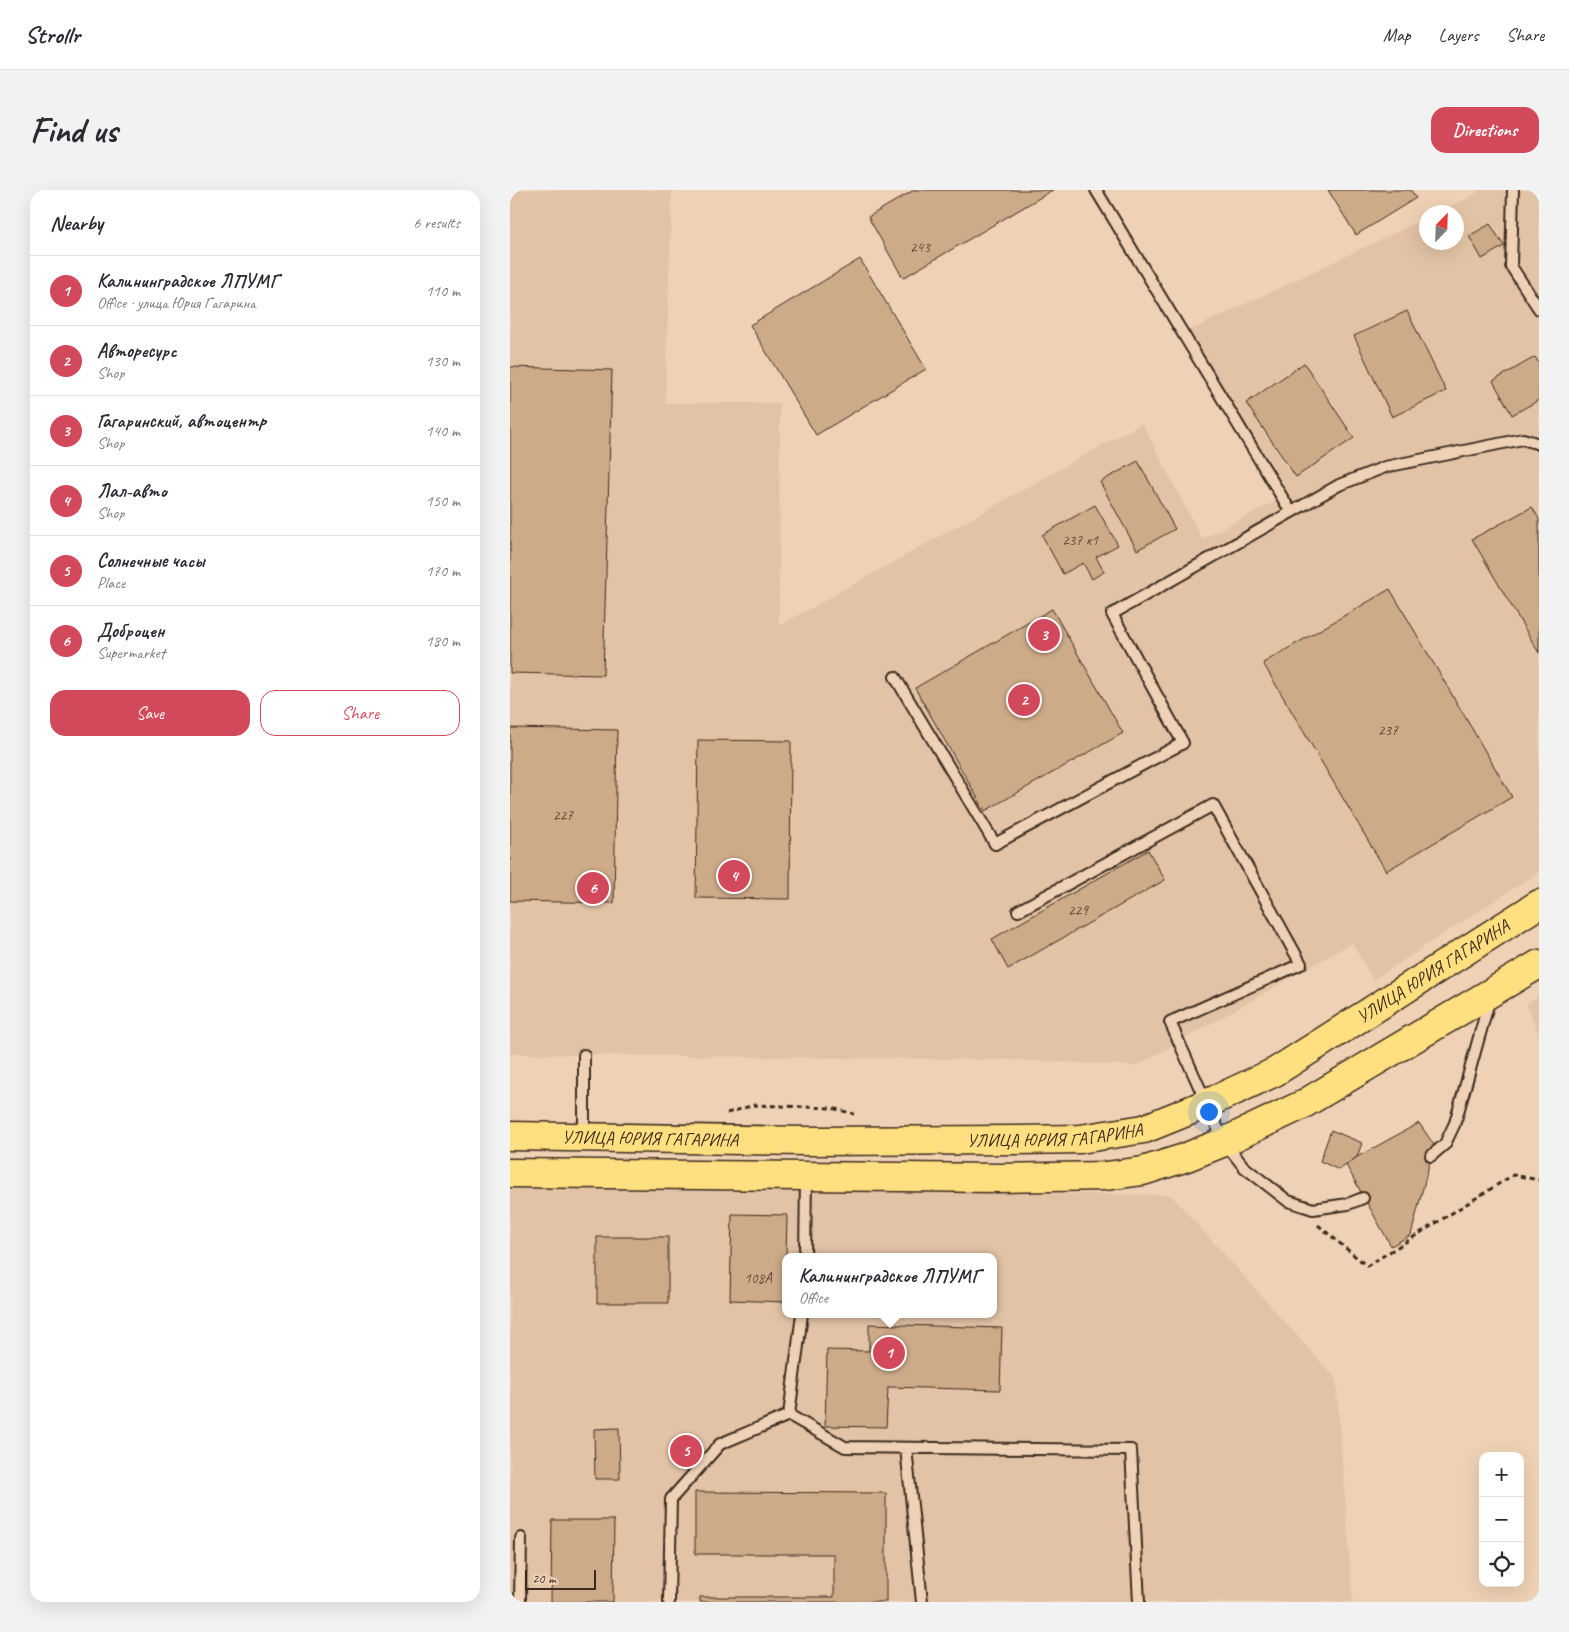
<!DOCTYPE html>
<html lang="en">
<head>
<meta charset="utf-8">
<style>
  :root { --surface:#fff; --page:#f2f2f3; --text:#2b2b33; --muted:#7c7c81; --line:#e1e1e2; --accent:#d1495b }
  body { margin:0; font-family:Caveat,sans-serif; background:var(--page); color:var(--text) }
  .controls { position:absolute; right:15px; bottom:15px; display:grid; overflow:hidden; border-radius:10px; box-shadow:0 5px 20px #0002 }
  .controls button { width:45px; height:45px; display:grid; place-items:center; padding:0; border:0; border-bottom:1px solid var(--line); background:var(--surface); color:var(--text); font:25px sans-serif }
  .compass { position:absolute; left:909px; top:15px; width:45px; height:45px; border-radius:50%; background:var(--surface); box-shadow:0 5px 20px #0002; rotate:23deg }
  .scale { position:absolute; left:15px; bottom:12px; width:71px; box-sizing:border-box; padding-left:5px; border:2px solid #3b2a1e; border-top:0; font-size:14px; line-height:18px; white-space:nowrap; color:#3b2a1e; -webkit-text-stroke:4px #efd2b5; paint-order:stroke }
  .you { position:absolute; left:698px; top:921px; width:18px; height:18px; margin:-12px; border:4px solid #fff; border-radius:50%; background:#1a73e8; box-shadow:0 0 0 8px #1a73e833 }
  .badge { display:grid; place-items:center; width:32px; height:32px; border-radius:50%; background:var(--accent); color:#fff; font-size:16px; font-weight:700 }
  .pin { position:absolute; translate:-50% -50%; border:2px solid #fff; box-shadow:0 1px 5px #0006 }
  .popup { position:absolute; left:272px; top:1063px; width:215px; height:65px; box-sizing:border-box; display:grid; place-content:center; border-radius:10px; background:var(--surface); filter:drop-shadow(0 1px 4px #0005); font-size:16px; white-space:nowrap; color:var(--muted) }
  .popup b { font-size:19px; color:var(--text) }
  .popup::after { content:''; position:absolute; left:50%; top:100%; margin-left:-10px; border:10px solid transparent; border-top-color:var(--surface) }
  .list { margin:0; padding:0; list-style:none }
  h2 { display:flex; justify-content:space-between; align-items:center; height:65px; margin:0; padding:0 20px; font-size:21px }
  h2 small { font-size:16px; font-weight:400; color:var(--muted) }
  .list li { display:grid; grid-template-columns:32px 1fr auto; gap:15px; align-items:center; box-sizing:border-box; height:70px; padding:0 20px; border-top:1px solid var(--line) }
  .list b { display:block; font-size:19px; white-space:nowrap }
  .list p { margin:0; font-size:16px; white-space:nowrap; color:var(--muted) }
  .list em { font-size:16px; font-style:normal; color:var(--muted) }
  .actions { display:flex; gap:10px; padding:15px 20px }
  .actions a { flex:1; padding:11px 0; border:1px solid var(--accent); border-radius:15px; text-align:center; font-size:18px; color:var(--accent) }
  .actions .main { background:var(--accent); color:#fff }
  .icon { flex:none; width:28px; height:28px; fill:none; stroke:currentColor; stroke-width:2; stroke-linecap:round; stroke-linejoin:round }
  .map { position:relative; flex:none; width:1029px; height:1412px; overflow:hidden; border-radius:15px }
  header { display:flex; align-items:center; gap:30px; box-sizing:border-box; height:70px; padding:0 25px; background:var(--surface); border-bottom:1px solid var(--line) }
  header strong { font-size:24px }
  nav { display:flex; gap:28px; margin-inline-start:auto; font-size:18px }
  .intro { display:flex; align-items:center; justify-content:space-between; box-sizing:border-box; height:120px; padding:0 30px }
  h1 { margin:0; font-size:35px }
  .button { padding:12px 22px; border-radius:15px; background:var(--accent); color:#fff; font-size:18px; font-weight:700 }
  main { display:flex; gap:30px; padding:0 30px }
  aside { flex:1; background:var(--surface); border-radius:15px; box-shadow:0 5px 20px #0002 }
  .map>svg:first-child { display:block }
</style>
</head>
<body>
<header>
<strong>Strollr</strong>
<nav><a>Map</a><a>Layers</a><a>Share</a></nav>
</header>
<div class="intro"><h1>Find us</h1><a class="button">Directions</a></div>
<main>
<aside>
<h2>Nearby<small>6 results</small></h2>
<ul class="list">
<li><span class="badge">1</span><div><b>Калининградское ЛПУМГ</b><p>Office · улица Юрия Гагарина</p></div><em>110 m</em></li>
<li><span class="badge">2</span><div><b>Авторесурс</b><p>Shop</p></div><em>130 m</em></li>
<li><span class="badge">3</span><div><b>Гагаринский, автоцентр</b><p>Shop</p></div><em>140 m</em></li>
<li><span class="badge">4</span><div><b>Лал-авто</b><p>Shop</p></div><em>150 m</em></li>
<li><span class="badge">5</span><div><b>Солнечные часы</b><p>Place</p></div><em>170 m</em></li>
<li><span class="badge">6</span><div><b>Доброцен</b><p>Supermarket</p></div><em>180 m</em></li>
</ul>
<div class="actions"><a class="main">Save</a><a>Share</a></div>
</aside>
<div class="map">
<svg width="1029" height="1412" viewBox="0 0 1029 1412">
  <rect width="100%" height="100%" fill="#efd2b5"/>
  <filter id="ink" filterUnits="userSpaceOnUse"><feTurbulence type="fractalNoise" baseFrequency=".02" numOctaves="2"/><feDisplacementMap in="SourceGraphic" scale="10" xChannelSelector="R" yChannelSelector="G"/><feConvolveMatrix kernelMatrix="1 2 1 2 8 2 1 2 1" color-interpolation-filters="sRGB"/></filter>
  <g filter="url(#ink)">
    <path fill="#e2c3a5" fill-rule="evenodd" d="M0,0H162L155,213H270L269,436L632,233L692,349L770,309L674,143L916,28V52H946V22H928L968,3L967,0H1029V682L863,790L842,753L627,876L507,870L0,864Z
      M1029,806V845L1016,814Z
      M0,996L661,1005L826,1189L843,1412H0ZM275,1067H483V1124H275Z"/>
    <path fill="#ceab88" stroke="#3b2a1e" d="M404,0H543L393,88L358,27Z
      M818,0H901L906,8L846,45Z
      M980,34L994,56L972,69L959,46Z
      M350,69L416,179L306,245L240,135Z
      M897,121L936,201L882,227L844,146Z
      M1025,167L1029,173V210L1002,225L983,191Z
      M794,173L844,248L786,287L736,213Z
      M0,177L102,180L93,485L0,483Z
      M628,271L665,339L627,360L590,292Z
      M585,315L608,355L586,367L594,382L582,389L573,373L553,384L532,345Z
      M1022,317L1029,329V463L962,349Z
      M880,399L1002,607L876,681L753,473Z
      M542,419L613,543L475,621L405,498Z
      M0,538L107,540L104,713L0,711Z
      M188,550L281,551L280,709L186,708Z
      M638,660L655,690L498,779L482,749Z
      M909,933L924,955L901,1045L881,1056L836,975L847,967Z
      M821,940L852,953L847,967L829,980L810,971Z
      M222,1024L277,1025L275,1112L220,1110Z
      M87,1047H158V1113H87Z
      M359,1134L492,1138L490,1200L378,1197L376,1237L315,1236L317,1160L359,1161Z
      M109,1238L110,1289H85L84,1239Z
      M185,1302L376,1303V1412H190V1407H324V1364H185Z
      M42,1330H104L103,1412H41Z"/>
    <g fill="none" stroke-linecap="round" stroke-linejoin="round">
      <defs>
        <path id="lane" d="M586,0L781,322
          M1003,0L1001,76L1029,119
          M385,487L485,654L673,553L602,424L829,295L875,277L1013,249L1029,254
          M508,721L703,615L791,774L660,832L714,952L734,977L778,1011L803,1019L838,1014L853,1008
          M74,946V865
          M921,966L935,954L945,933L980,808
          M295,1067L296,987
          M279,1225L335,1257L621,1260L629,1412
          M396,1258L412,1412
          M10,1412L11,1348
          M159,1412L161,1309L210,1254L279,1225L292,1124"/>
        <g id="primary">
          <path id="s1" d="M0,946L297,951L508,950L570,949L634,939L696,914L765,882L1029,714"/>
          <path d="M0,983L489,988L596,986L633,981L674,968L714,952L792,915L1029,774"/>
        </g>
      </defs>
      <use href="#lane" stroke="#3b2a1e" stroke-width="14"/>
      <use href="#primary" stroke="#3b2a1e" stroke-width="31"/>
      <path stroke="#3b2a1e" stroke-width="3" stroke-dasharray="5 4" stroke-linecap="butt" d="M217,923L244,915L322,918L344,924
        M808,1035L857,1076L1003,985L1029,990"/>
      <use href="#lane" stroke="#efd2b5" stroke-width="10"/>
      <use href="#primary" stroke="#ffdf80" stroke-width="28"/>
    </g>
  </g>
  <g text-anchor="middle" dominant-baseline="central" stroke-width="4.5" stroke-linejoin="round" paint-order="stroke">
    <g font-size="15" fill="#604a38">
      <text x="410" y="57">243</text>
      <text x="570" y="350">237 к1</text>
      <text x="878" y="540">237</text>
      <text x="53" y="625">227</text>
      <text x="568" y="720">229</text>
      <text x="248" y="1088">108А</text>
    </g>
    <g font-size="18" fill="#3b2a1e" stroke="#efd2b5">
      <text stroke="none"><textPath href="#s1" startOffset="965">УЛИЦА ЮРИЯ ГАГАРИНА</textPath></text>
      <text stroke="none"><textPath href="#s1" startOffset="545">УЛИЦА ЮРИЯ ГАГАРИНА</textPath></text>
      <text stroke="none"><textPath href="#s1" startOffset="140">УЛИЦА ЮРИЯ ГАГАРИНА</textPath></text>
    </g>
  </g>
</svg>
<div class="controls">
<button>+</button>
<button>−</button>
<button><svg class="icon" aria-label="locate" viewBox="0 0 24 24"><circle cx="12" cy="12" r="6"/><path d="M12 2v4M12 18v4M2 12h4M18 12h4"/></svg></button>
</div>
<svg class="compass" viewBox="-18 -18 36 36"><path d="M0-13l5 13h-10z" fill="#e53935"/><path d="M0 13l5-13h-10z" fill="#7c7c81"/></svg>
<div class="scale">20 m</div>
<div class="you"></div>
<div class="pin badge" style="left:379px;top:1163px">1</div>
<div class="popup"><b>Калининградское ЛПУМГ</b>Office</div>
<div class="pin badge" style="left:514px;top:510px">2</div>
<div class="pin badge" style="left:534px;top:445px">3</div>
<div class="pin badge" style="left:224px;top:686px">4</div>
<div class="pin badge" style="left:176px;top:1261px">5</div>
<div class="pin badge" style="left:83px;top:698px">6</div>
</div>
</main>
</body>
</html>
